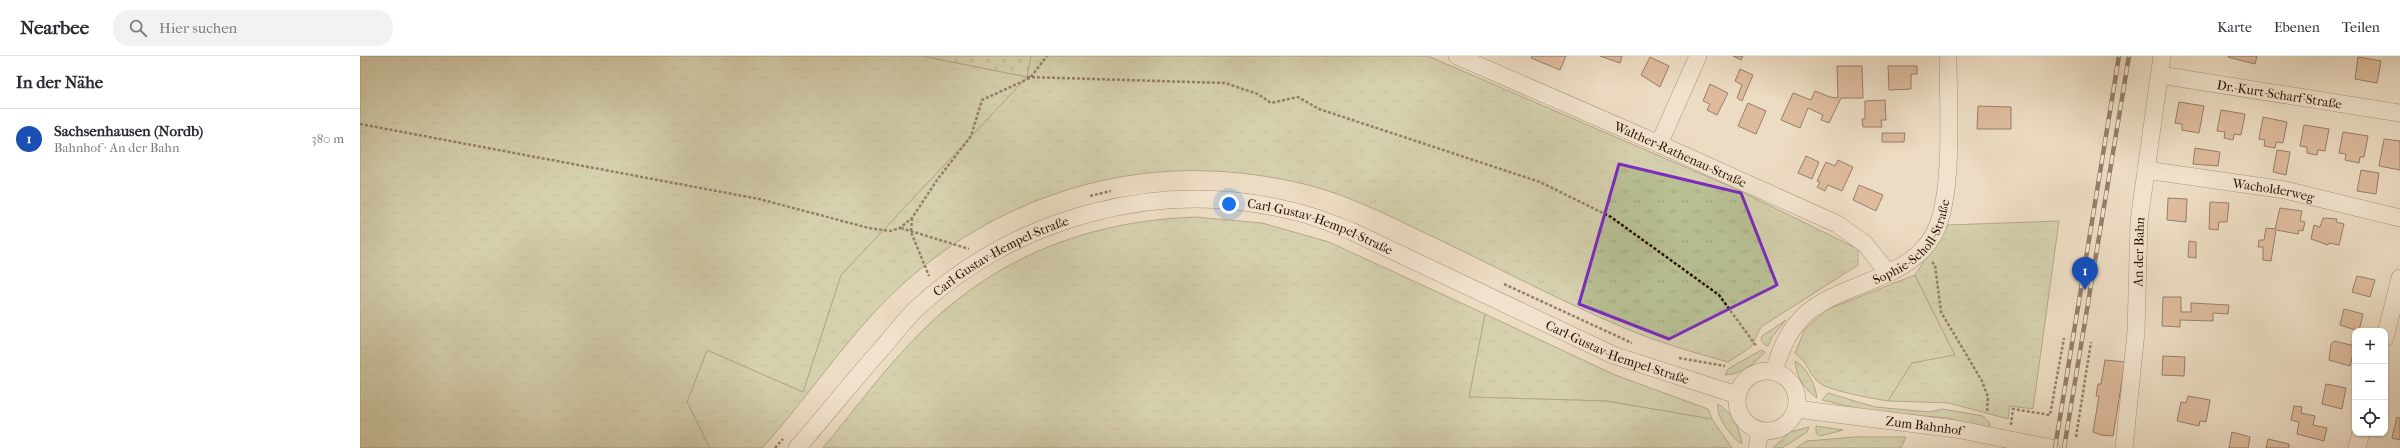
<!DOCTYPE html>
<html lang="de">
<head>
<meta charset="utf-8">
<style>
  :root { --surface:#fff; --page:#f2f2f3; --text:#2b2b33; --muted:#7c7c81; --line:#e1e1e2; --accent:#8f2418 }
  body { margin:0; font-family:"IM FELL French Canon",serif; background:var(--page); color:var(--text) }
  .controls { position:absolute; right:12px; bottom:12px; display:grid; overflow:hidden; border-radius:8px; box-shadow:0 1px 3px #0004 }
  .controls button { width:36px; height:36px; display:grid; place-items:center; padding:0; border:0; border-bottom:1px solid var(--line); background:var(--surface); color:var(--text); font:20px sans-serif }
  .you { position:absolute; left:869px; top:148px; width:14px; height:14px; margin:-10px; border:3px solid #fff; border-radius:50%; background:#1a73e8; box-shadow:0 0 0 6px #1a73e833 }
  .badge { display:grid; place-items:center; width:26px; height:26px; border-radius:50%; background:var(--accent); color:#fff; font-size:13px; font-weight:700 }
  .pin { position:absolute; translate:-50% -33px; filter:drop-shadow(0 1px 2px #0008) }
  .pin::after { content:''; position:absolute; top:21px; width:14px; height:12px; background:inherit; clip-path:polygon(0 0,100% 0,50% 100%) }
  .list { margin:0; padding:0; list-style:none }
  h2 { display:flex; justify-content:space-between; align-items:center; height:52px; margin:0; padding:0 16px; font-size:17px }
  h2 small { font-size:13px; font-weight:400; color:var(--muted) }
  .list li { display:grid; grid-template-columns:26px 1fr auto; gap:12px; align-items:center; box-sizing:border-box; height:60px; padding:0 16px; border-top:1px solid var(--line) }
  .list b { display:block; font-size:15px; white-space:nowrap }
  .list p { margin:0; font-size:13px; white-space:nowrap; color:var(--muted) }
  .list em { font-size:13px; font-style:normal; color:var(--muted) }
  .icon { flex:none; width:22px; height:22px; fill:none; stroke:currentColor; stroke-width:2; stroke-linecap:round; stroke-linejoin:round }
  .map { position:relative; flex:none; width:2040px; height:392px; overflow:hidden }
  header { display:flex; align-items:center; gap:24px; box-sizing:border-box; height:56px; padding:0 20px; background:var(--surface); border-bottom:1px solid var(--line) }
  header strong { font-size:19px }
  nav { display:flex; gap:22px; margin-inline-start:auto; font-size:14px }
  .search { width:280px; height:36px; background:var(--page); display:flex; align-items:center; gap:10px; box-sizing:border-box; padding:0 14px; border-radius:16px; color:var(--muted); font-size:15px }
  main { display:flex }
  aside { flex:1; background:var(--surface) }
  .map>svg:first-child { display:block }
</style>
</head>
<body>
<header>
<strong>Nearbee</strong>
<div class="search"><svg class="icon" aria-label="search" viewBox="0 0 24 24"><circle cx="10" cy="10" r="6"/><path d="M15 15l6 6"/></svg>Hier suchen</div>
<nav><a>Karte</a><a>Ebenen</a><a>Teilen</a></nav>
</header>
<main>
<aside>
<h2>In der Nähe<small></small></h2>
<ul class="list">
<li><span class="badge" style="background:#1a4fb4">1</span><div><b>Sachsenhausen (Nordb)</b><p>Bahnhof · An der Bahn</p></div><em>380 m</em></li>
</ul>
</aside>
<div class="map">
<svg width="2040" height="392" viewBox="0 0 2040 392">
  <defs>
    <pattern id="grass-tufts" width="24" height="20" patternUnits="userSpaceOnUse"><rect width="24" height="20" fill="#b8c094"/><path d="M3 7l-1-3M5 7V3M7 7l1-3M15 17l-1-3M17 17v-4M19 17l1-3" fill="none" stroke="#9ea47e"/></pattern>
    <pattern id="forest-crowns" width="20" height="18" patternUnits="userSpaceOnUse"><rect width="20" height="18" fill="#b8c094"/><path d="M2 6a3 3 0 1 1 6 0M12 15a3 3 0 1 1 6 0" fill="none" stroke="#9ea47e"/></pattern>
    <pattern id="cemetery-stones" width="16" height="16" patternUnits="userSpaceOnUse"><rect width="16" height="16" fill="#b8c094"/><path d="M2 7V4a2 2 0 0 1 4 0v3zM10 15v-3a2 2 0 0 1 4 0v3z" fill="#9ea47e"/></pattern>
  </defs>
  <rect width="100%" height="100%" fill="#ecdcc3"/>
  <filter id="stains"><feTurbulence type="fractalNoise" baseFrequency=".005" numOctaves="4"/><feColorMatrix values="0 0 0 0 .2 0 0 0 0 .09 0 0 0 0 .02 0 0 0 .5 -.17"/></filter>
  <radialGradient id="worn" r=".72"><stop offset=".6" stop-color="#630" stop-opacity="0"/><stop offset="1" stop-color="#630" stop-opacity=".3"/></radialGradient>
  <path fill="url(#grass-tufts)" stroke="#72684a" d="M671,0H1068L1376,133L1498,193V209L1401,271L1391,291L1368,306C1332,296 1297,286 1262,271C1201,245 1142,214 1082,185C1039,165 995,141 948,129C876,111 800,109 728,128C663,145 603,176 552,220C494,269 453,336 402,392H350L327,346L347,294L443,336L481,219L667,21Z
    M1555,219L1595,299L1552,307L1528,345C1515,343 1471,335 1461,328C1451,322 1447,305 1435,297L1445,273L1468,253Z
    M1125,258L1255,319L1348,353L1352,363L1246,345L1109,341Z
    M1426,264L1412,281L1408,290L1405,289L1401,284L1402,280Z
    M1401,294L1405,296C1394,308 1383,318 1365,319L1368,313Z
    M1435,305C1446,310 1456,330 1457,342C1443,332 1437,322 1435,305Z
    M1468,337L1515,351L1570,356L1582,353L1623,360L1630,367L1628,373L1588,362L1508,355L1462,344Z
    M1358,348C1373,357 1379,371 1382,388C1372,383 1355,359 1358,348Z
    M1456,370L1483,374L1460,380L1456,377Z
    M1449,371L1447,376L1422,392H1413L1430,376Z
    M1496,381H1546L1541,392H1436L1447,385Z"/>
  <path fill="url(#forest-crowns)" stroke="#72684a" d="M0,0H562L667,21L481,219L443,336L347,294L327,346L350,392H0Z
    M835,161L902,167L969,186L1125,258L1109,341L1246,345L1352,363L1372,392H463C495,353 525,312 561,276C637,200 729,165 835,161Z
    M1699,165L1673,353L1650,350L1648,363L1589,347L1528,345L1552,307L1595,299L1555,219L1588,169Z"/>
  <path fill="url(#cemetery-stones)" stroke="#72684a" d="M562,0H671L667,21Z"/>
  <path fill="#cd936f" stroke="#2b0f00" d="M1172,0H1206L1200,14L1171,2Z
    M1240,0H1262L1260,7Z
    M1373,0H1383L1381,4Z
    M1897,0L1895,8L1868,1V0Z
    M1290,1L1309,10L1300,31L1281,19Z
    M1998,1L2021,5L2017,27L1995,23Z
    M1477,10H1502L1503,42H1481L1469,67L1461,64L1463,59L1448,52L1440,72L1421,64L1433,37L1451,44L1455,35L1470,41L1478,42Z
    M1528,10H1557V18H1551V33L1529,34Z
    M1380,13L1393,19L1382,45L1377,42L1382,29L1375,25Z
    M1350,28L1368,37L1357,59L1347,54L1350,48L1343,45Z
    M1525,44L1526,64H1521L1522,71H1503L1502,63H1505V45Z
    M1819,46L1844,50L1839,77L1822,74V68L1815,67Z
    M1388,47L1406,55L1396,78L1378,70Z
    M1618,50L1651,51V73H1617Z
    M1861,54L1885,58L1881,79L1874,78L1873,84L1864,82L1865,76L1857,75Z
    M1903,61L1927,66L1923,87L1916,86L1915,92L1904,90L1905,84L1899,83Z
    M1944,69L1969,73L1965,95L1958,94L1957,99L1947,97V91L1940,90Z
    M1983,76L2008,80L2004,101H2000L1999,107L1985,104L1986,98L1979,97Z
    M1522,77H1545L1544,86H1522Z
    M2024,83L2040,85V114L2019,110Z
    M1835,92L1860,96L1858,110L1833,108Z
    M1917,94L1930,96L1926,119L1913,116Z
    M1446,100L1459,106L1452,123L1438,117Z
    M1478,104L1493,111L1482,135L1468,129L1465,135L1457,131L1460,126L1457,125L1466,106L1475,110Z
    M2001,114L2019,117L2016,138L1997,135Z
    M1499,129L1523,139L1516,155L1493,144Z
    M1808,142L1827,143L1826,166L1807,164Z
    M1850,146L1869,147L1867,166H1859L1858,174L1849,173Z
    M1920,152L1942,155L1940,165L1945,166L1943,175L1939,174L1938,178L1916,174L1911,205L1903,204V191H1898L1899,184H1904L1906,172L1915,173Z
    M1963,162L1977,163L1976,166L1984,168L1979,189L1969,187L1968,189L1951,183L1954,169L1960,171Z
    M1829,185L1836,186V202L1828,201Z
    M1997,220L2015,224L2010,241L1992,236Z
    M1803,241H1821V256H1831V247L1869,249L1868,258L1853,257V265L1820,264V271L1802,270Z
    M1984,253L2003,258L1999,275L1980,269Z
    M1974,285L1995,290L1990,310L1969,304L1971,288Z
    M1803,300L1825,301L1824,320L1802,319Z
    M1745,304L1765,306L1753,380L1741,379L1733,376L1739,340H1736L1738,328H1741Z
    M1966,328L1986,332L1982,353L1962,348Z
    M1828,340L1850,344L1846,366L1840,365L1839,370L1817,365L1821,346L1826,347Z
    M1934,350L1942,351L1941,357L1955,360L1953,369L1967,372L1964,385L1937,378L1939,366L1931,364Z
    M2037,361L2040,362V384L2032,382Z
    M1872,376L1890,381L1888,392H1869Z
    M1908,383L1929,388V392H1906Z"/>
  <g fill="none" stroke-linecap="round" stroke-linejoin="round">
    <defs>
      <g id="minor">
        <path id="s1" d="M1097,0L1299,88L1477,168L1505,188L1529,218"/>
        <path id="s2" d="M1800,19L2040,57"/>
        <path d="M1299,88L1338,0"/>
        <path id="s3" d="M1786,114L1925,134L2040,162"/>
        <path d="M2025,282L2040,222"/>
        <circle cx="1407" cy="345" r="30"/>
        <path id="s4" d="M1414,316C1420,293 1429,272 1448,256C1489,223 1563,223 1580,163C1593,120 1588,47 1588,0"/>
        <path id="s5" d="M1436,353L1596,373L1691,392"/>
        <path id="s6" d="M437,392C467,358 494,323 524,290C534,278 545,264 556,253C657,160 798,122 932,155C952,159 971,167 991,175L1253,299L1377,339"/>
        <path d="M1397,392L1400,375"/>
        <path id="s7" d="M1764,392L1776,276L1779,165L1802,0"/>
        <path d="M1997,392L2001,377"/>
      </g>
    </defs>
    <use href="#minor" stroke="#5b4231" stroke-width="18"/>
    <path stroke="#2b0f00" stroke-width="2.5" stroke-dasharray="3 2" stroke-linecap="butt" d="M667,21L865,27L898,38L911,47L938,41L959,53L1180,126L1251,161L1359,239L1397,291
      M0,68L399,143L509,172L530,175L540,172L552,162L577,124L611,80L622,44L670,22L687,0
      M730,140L751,135
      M552,162L551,176L569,220
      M541,172L609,193
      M1572,206L1575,209L1581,256L1622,325L1628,341L1627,357
      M1144,228L1272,287
      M1319,302L1365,310
      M1651,369L1653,353L1690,359L1704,282
      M1716,381L1731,286
      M415,392L423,383"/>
    <use href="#minor" stroke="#f3e8d8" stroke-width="17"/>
    <defs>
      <path id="rail" d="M1695,392L1759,0
        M1704,392L1769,0"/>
    </defs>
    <use href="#rail" stroke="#2b0f00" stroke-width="4.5"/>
    <use href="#rail" stroke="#f3e8d8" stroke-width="3" stroke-dasharray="9" stroke-linecap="butt"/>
  </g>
  <path d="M0 0H2040V392H0ZM1259,108L1381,137L1417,229L1309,283L1219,248Z" fill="#ecdcc3" fill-opacity=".55" fill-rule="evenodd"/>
  <path fill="none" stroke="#7b2cbf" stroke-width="3" stroke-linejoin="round" d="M1259,108L1381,137L1417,229L1309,283L1219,248Z"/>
  <g text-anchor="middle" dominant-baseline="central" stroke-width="3" stroke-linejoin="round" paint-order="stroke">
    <g font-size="13" fill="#2b0f00" stroke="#f3e8d8">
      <text stroke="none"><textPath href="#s2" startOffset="121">Dr.-Kurt-Scharf-Straße</textPath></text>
      <text stroke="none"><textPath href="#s1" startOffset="244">Walther-Rathenau-Straße</textPath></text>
      <text stroke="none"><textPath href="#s3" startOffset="129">Wacholderweg</textPath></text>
      <text stroke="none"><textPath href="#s6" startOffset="619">Carl-Gustav-Hempel-Straße</textPath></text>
      <text stroke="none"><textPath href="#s4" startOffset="200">Sophie-Scholl-Straße</textPath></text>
      <text stroke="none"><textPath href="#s7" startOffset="197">An der Bahn</textPath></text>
      <text stroke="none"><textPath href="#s6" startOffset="284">Carl-Gustav-Hempel-Straße</textPath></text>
      <text stroke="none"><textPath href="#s6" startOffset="943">Carl-Gustav-Hempel-Straße</textPath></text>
      <text stroke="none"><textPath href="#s5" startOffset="129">Zum Bahnhof</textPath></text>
    </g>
  </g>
  <rect width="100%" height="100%" filter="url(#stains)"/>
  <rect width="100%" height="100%" fill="url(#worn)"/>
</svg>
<div class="controls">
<button>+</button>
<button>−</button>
<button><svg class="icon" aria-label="locate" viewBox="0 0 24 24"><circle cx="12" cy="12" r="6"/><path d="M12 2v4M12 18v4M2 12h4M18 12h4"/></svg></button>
</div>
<div class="you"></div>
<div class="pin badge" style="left:1725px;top:234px;background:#1a4fb4">1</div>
</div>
</main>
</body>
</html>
